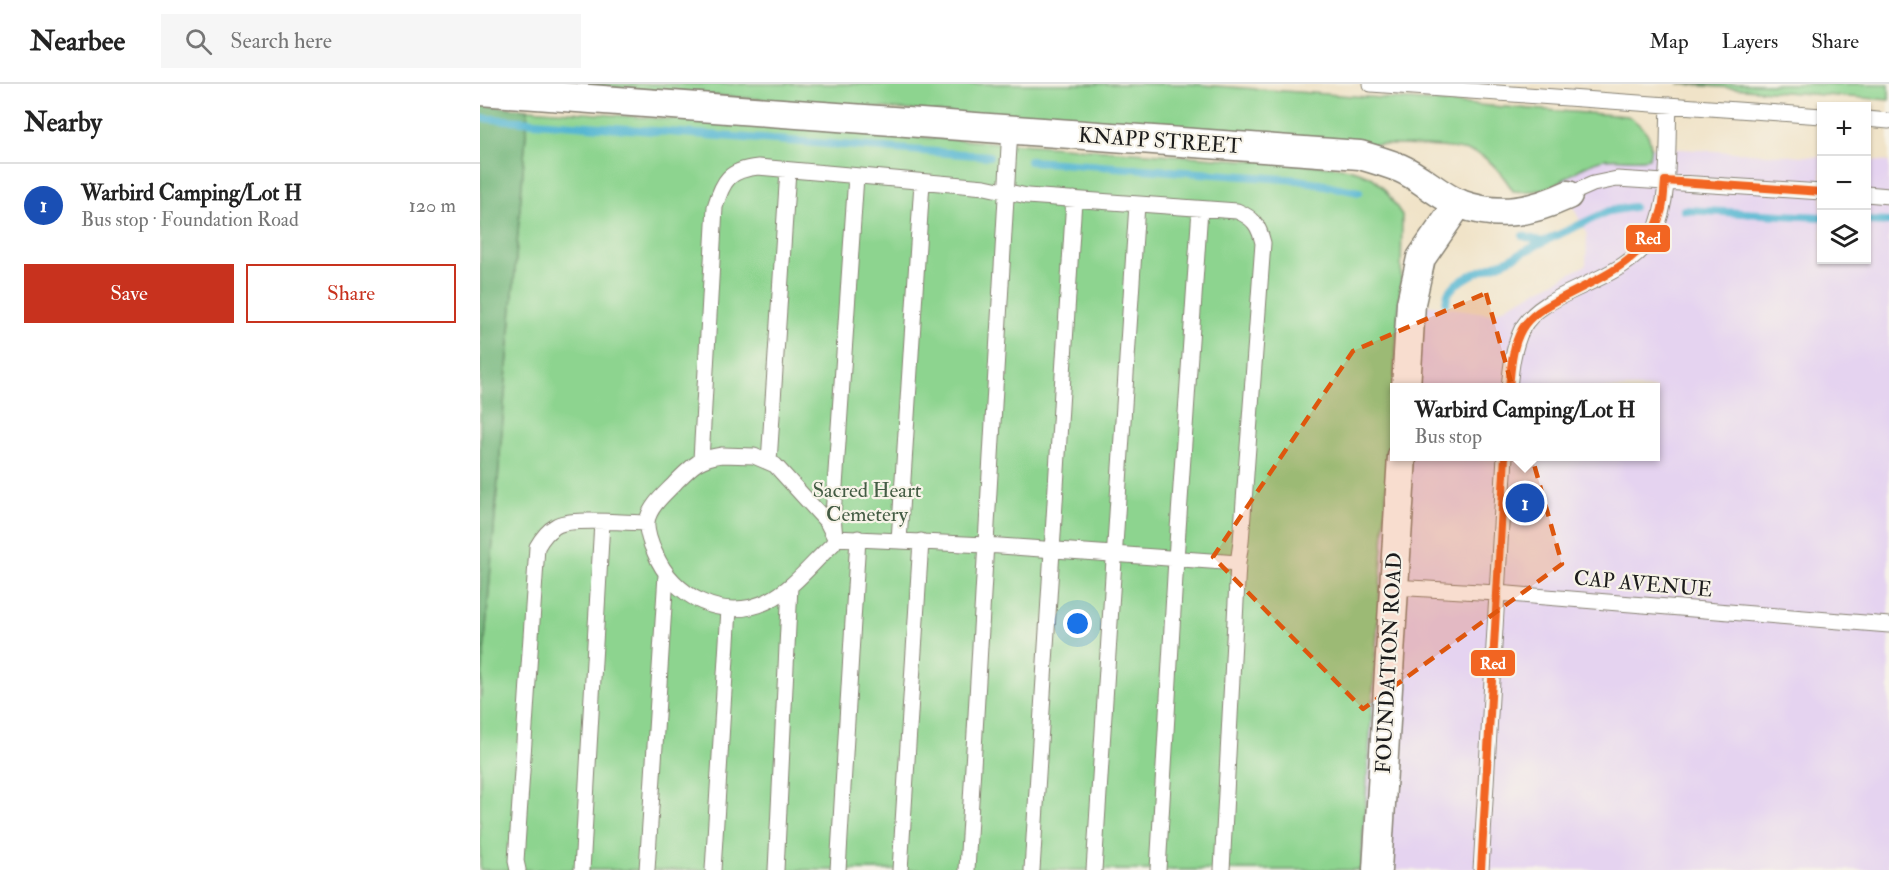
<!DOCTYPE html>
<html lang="en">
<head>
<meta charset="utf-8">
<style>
  :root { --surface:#fff; --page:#f6f6f6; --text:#222; --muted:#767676; --line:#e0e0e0; --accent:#c8321e }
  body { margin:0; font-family:"IM FELL Double Pica",serif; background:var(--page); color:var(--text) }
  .controls { position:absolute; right:18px; top:18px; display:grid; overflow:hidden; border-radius:0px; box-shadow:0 2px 4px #0004 }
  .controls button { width:54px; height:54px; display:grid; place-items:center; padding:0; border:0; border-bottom:2px solid var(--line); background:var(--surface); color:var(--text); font:30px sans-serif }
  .you { position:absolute; left:598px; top:540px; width:21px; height:21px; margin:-15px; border:4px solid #fff; border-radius:50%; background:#1a73e8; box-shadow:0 0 0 9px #1a73e833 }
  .badge { display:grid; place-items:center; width:39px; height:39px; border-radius:50%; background:var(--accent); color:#fff; font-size:20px; font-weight:700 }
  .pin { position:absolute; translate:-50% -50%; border:3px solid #fff; box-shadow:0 2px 6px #0006 }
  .popup { position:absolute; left:910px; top:299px; width:270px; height:78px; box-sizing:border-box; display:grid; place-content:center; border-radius:0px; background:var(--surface); filter:drop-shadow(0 2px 4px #0005); font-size:20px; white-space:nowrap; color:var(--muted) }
  .popup b { font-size:22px; color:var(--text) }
  .popup::after { content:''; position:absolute; left:50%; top:100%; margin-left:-12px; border:12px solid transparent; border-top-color:var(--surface) }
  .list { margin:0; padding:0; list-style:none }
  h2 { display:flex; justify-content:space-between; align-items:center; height:78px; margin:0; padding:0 24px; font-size:26px }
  h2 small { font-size:20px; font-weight:400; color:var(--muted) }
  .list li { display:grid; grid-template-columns:39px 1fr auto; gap:18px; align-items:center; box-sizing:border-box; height:84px; padding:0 24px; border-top:2px solid var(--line) }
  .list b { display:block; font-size:22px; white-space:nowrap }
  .list p { margin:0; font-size:20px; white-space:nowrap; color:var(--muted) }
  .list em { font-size:20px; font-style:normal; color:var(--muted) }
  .actions { display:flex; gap:12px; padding:18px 24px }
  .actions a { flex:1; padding:14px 0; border:2px solid var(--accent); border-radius:0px; text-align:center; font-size:21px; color:var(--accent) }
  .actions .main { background:var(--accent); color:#fff }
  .icon { flex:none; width:33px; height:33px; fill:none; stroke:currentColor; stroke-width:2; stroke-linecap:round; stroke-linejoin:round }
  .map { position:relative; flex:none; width:1409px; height:786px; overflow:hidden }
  header { display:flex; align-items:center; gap:36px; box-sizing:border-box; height:84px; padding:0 30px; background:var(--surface); border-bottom:2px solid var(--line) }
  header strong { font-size:28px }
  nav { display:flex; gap:33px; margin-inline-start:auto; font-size:21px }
  .search { width:420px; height:54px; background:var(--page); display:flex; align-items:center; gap:15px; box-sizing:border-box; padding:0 21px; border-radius:0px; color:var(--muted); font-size:22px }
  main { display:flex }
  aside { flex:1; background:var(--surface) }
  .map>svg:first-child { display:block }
</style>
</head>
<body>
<header>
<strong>Nearbee</strong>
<div class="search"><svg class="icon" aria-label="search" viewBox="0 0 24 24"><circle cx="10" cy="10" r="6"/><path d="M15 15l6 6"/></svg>Search here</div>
<nav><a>Map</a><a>Layers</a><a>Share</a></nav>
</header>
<main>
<aside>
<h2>Nearby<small></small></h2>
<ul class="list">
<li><span class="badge" style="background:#1a4fb4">1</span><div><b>Warbird Camping/Lot H</b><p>Bus stop · Foundation Road</p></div><em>120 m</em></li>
</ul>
<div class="actions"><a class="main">Save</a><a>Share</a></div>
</aside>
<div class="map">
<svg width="1409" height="786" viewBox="0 0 1409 786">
  <rect width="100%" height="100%" fill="#f7f3e8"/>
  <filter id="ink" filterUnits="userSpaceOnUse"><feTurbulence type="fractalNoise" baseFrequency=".0167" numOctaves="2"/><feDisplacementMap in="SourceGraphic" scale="12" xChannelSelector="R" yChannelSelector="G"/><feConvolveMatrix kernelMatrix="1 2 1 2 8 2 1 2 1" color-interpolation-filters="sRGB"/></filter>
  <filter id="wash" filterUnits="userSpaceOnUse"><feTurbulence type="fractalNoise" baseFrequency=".008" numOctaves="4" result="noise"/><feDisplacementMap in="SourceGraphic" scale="24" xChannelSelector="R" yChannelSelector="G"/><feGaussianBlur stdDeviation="1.35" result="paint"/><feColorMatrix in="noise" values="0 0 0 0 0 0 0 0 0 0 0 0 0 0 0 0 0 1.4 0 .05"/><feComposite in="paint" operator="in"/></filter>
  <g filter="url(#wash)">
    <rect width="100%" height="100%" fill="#f0e3c8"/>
    <path fill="#e5d3f0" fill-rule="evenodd" d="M1061,57L1341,73L1342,176H1386L1387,76L1409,78V786H881L920,219L944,220L1012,230L1106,181L1107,151ZM914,304H1176V372H914Z"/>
    <path fill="#8dd48f" stroke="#547856" stroke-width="1.5" d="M77,0H708L1148,32C1164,43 1175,52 1169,74C1152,78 1134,71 1117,77C1097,84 1084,98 1066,104C1056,108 1044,108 1033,107C1025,94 1015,80 1002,72C981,60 911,61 885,60Z
      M1198,0H1409V16Z
      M48,25L861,83L879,88L893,94L905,106L922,131L921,194L881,786H0V618Z"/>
    <path fill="#72b67a" stroke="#47694b" stroke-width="1.5" d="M0,21L48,25L0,618Z"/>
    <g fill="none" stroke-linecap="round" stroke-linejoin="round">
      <path stroke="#53b6d2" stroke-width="8" d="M0,34L509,72
        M550,77L819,96L879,108
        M1204,126L1342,133
        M1386,137L1409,138
        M1043,152L1063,158L1129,127L1153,123
        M966,218L968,209L976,200L993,190L1028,176L1063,158"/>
    </g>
  </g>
  <g filter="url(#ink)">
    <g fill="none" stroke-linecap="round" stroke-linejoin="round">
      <defs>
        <path id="lane" d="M891,0L1342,32
          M1386,35L1409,37
          M376,92L353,432L355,454L506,461L758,479
          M1386,110L1409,112
          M1088,111L1113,100L1137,95L1342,108
          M1029,304C1031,284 1033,264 1042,245C1064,203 1147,200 1174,149C1191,115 1187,59 1189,21
          M242,371L274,372L295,381L347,438L355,454L353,460C332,479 313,505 288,517C243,539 192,512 175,469C171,461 166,447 167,438C169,422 186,409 196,398C212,382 219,374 242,371Z
          M221,376L235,123C243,96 249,86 278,83L505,103L547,112L757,127C774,134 779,142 783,159L761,458L758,479L742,786
          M289,378L308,86
          M419,457L442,98
          M913,503L1017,509L1409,541
          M38,786L36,777L57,463C62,454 67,447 76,442C90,433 147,439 167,439
          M102,786L122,438
          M167,786L186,491
          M233,786L249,525
          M296,786L310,502
          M358,786L378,454
          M420,786L441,457
          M487,786L530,45
          M552,786L594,115
          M614,786L657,120
          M678,786L696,475L720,125
          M1001,786L1025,372"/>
        <path id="street" d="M0,7L880,71C894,75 907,79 920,84C941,93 959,112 980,120C1019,134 1051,128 1088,111
          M926,304L931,219L941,174L979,119
          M897,786L922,372"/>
      </defs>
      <use href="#lane" stroke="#868072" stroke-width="17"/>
      <use href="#street" stroke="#868072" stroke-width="31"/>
      <use href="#lane" stroke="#fff" stroke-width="15"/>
      <use href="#street" stroke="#fff" stroke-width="28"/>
      <defs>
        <path id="bus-1" d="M1029,304C1031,284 1032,262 1042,245C1050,231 1065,223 1078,216C1120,193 1169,177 1182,125C1184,116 1184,106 1185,97L1342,108
          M1001,786L1025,372"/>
      </defs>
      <use href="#bus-1" stroke="#f7f3e8" stroke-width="12"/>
      <use href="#bus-1" stroke="#f26522" stroke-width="8"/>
    </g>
  </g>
  <path fill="#de560d" fill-opacity="0.2" stroke="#de560d" stroke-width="4.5" stroke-dasharray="12 8" stroke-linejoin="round" d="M1006,209L1082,480L883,625L733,473L873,267Z"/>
  <g text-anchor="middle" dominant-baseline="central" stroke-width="4.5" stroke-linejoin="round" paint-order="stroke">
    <g font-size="21" fill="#1c1c1c" stroke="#f7f3e8">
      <text transform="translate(680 57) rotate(4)">KNAPP STREET</text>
      <text transform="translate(1163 500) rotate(5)">CAP AVENUE</text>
      <text transform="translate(909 579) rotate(-87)">FOUNDATION ROAD</text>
    </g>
    <g font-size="21" fill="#445c44" stroke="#f7f3e8">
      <text x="387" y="406">Sacred Heart<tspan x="387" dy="24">Cemetery</tspan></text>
    </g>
  </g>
  <g stroke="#f7f3e8" stroke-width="2">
    <rect x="1145" y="140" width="46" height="29" rx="6" fill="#f26522"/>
    <rect x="990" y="565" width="46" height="28" rx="6" fill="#f26522"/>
  </g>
  <g font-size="16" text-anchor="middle" font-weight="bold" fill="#fff">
    <text x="1168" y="160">Red</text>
    <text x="1013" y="585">Red</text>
  </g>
</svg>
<div class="controls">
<button>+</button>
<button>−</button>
<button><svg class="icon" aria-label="layers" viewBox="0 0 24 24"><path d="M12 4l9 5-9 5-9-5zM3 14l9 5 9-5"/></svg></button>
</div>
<div class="you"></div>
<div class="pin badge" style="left:1045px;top:419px;background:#1a4fb4">1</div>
<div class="popup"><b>Warbird Camping/Lot H</b>Bus stop</div>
</div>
</main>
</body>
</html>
